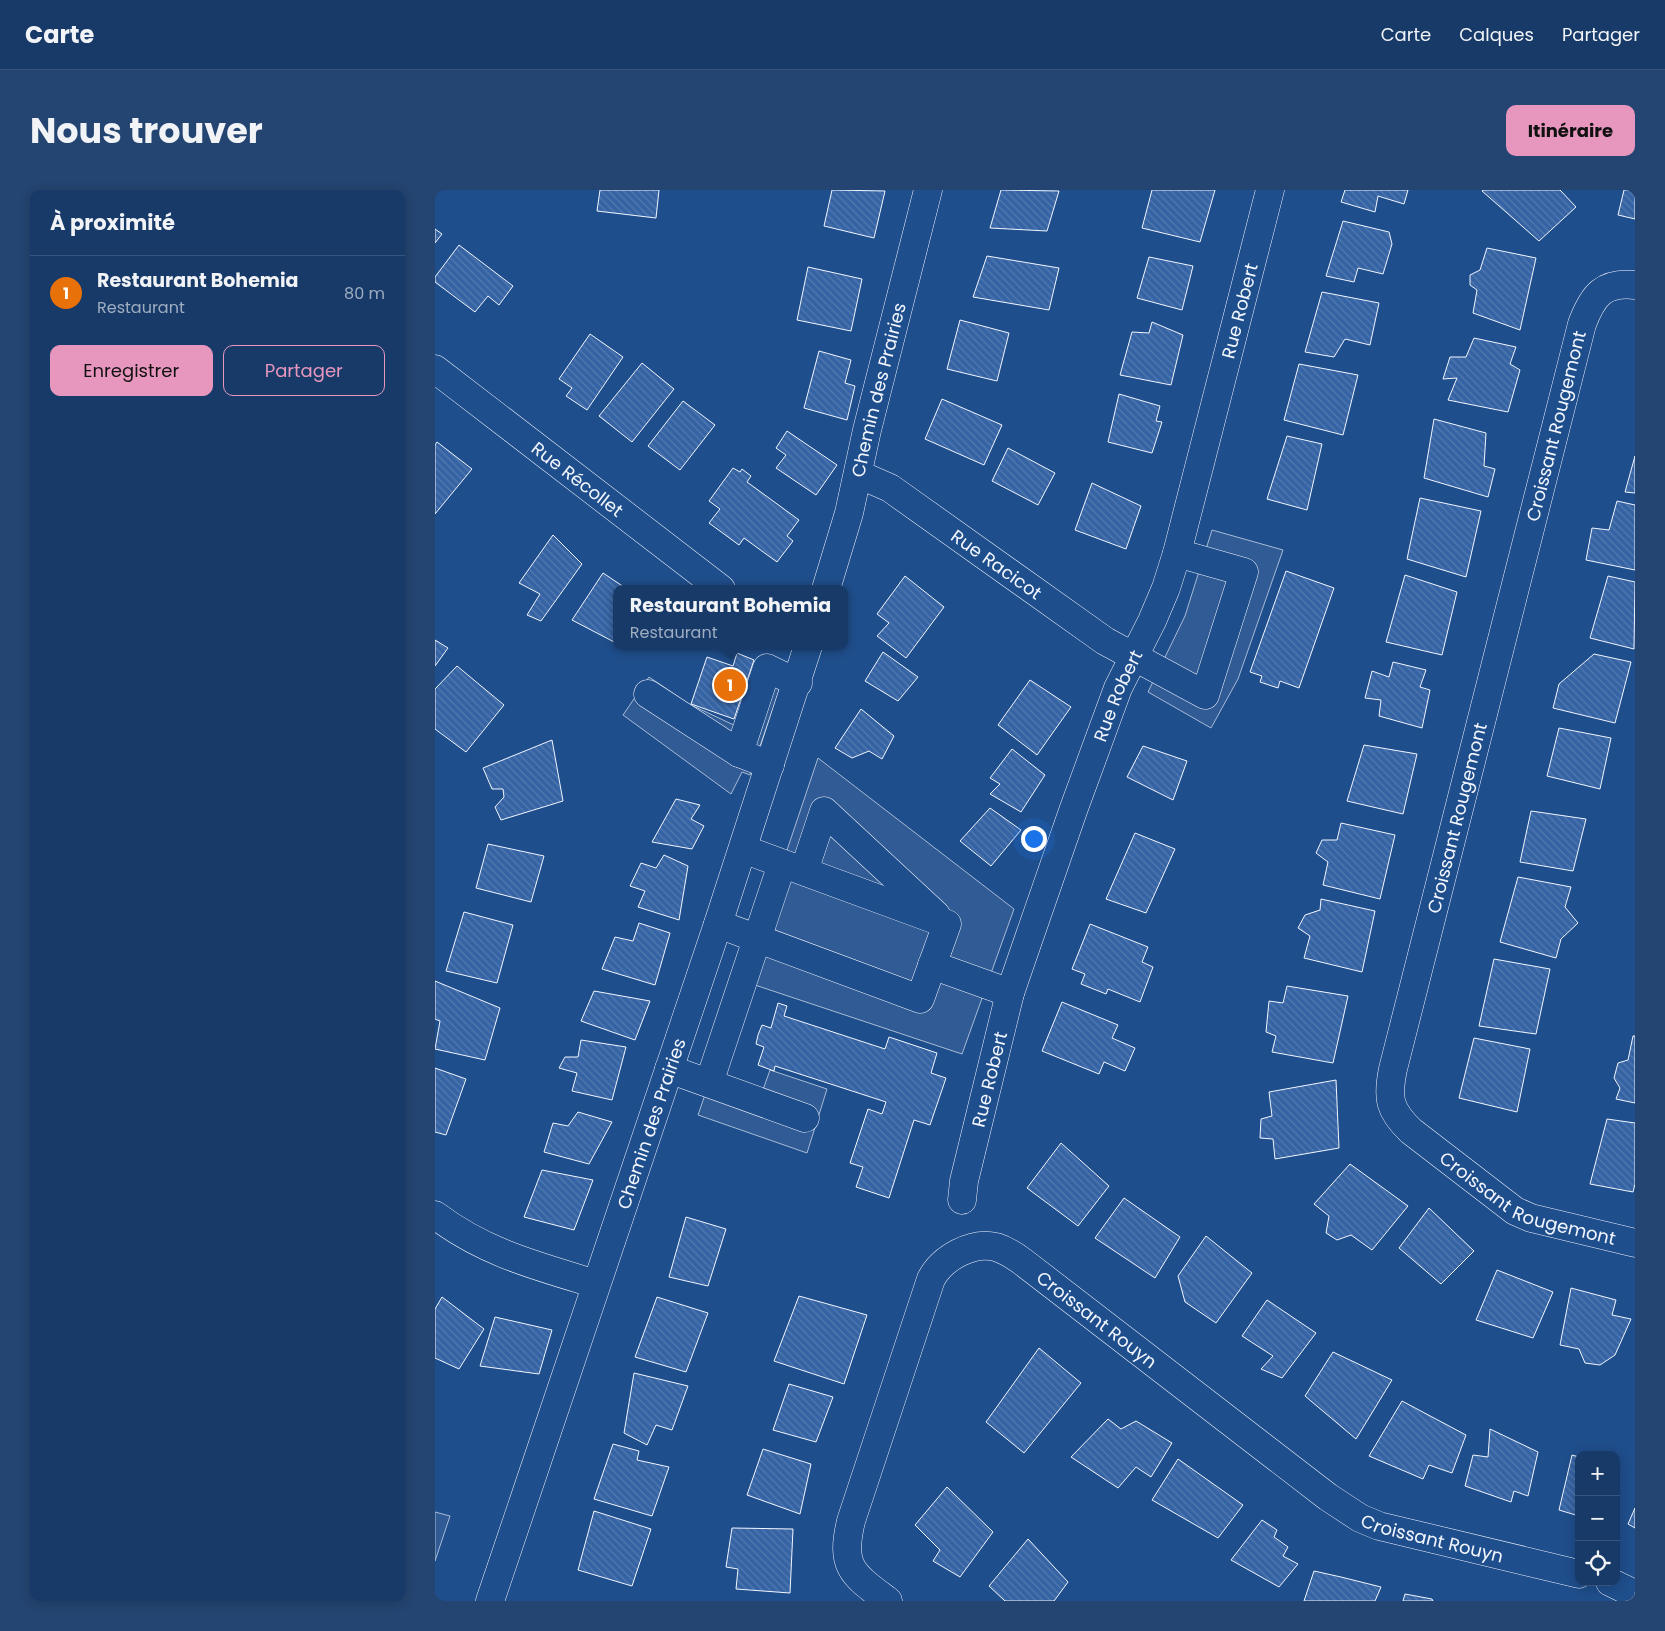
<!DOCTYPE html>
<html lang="fr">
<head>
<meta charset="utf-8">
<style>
  :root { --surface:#173a69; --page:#244571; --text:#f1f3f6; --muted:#9eadc0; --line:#36547d; --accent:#e797bd }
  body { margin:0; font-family:Poppins,sans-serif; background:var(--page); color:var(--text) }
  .controls { position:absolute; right:15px; bottom:15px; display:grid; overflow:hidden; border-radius:10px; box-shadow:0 2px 12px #0003 }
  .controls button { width:45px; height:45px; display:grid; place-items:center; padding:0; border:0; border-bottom:1px solid var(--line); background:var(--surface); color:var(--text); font:25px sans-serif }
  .you { position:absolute; left:598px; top:648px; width:18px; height:18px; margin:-12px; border:4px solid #fff; border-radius:50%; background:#1a73e8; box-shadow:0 0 0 8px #1a73e833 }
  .badge { display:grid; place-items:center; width:32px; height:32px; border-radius:50%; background:var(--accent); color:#fff; font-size:16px; font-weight:700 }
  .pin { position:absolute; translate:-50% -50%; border:2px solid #fff; box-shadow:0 1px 5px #0006 }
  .popup { position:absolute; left:178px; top:395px; width:235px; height:65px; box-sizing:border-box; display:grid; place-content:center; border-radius:10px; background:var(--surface); filter:drop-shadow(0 1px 4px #0005); font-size:16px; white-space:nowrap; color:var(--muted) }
  .popup b { font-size:19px; color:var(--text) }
  .popup::after { content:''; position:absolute; left:50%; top:100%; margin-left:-10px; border:10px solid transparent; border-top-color:var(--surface) }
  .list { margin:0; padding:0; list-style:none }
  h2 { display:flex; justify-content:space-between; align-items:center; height:65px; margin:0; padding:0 20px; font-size:21px }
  h2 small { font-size:16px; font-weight:400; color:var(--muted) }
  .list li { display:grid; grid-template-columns:32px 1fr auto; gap:15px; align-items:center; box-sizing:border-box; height:75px; padding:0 20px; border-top:1px solid var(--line) }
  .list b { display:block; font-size:19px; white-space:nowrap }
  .list p { margin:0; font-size:16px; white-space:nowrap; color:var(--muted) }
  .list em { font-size:16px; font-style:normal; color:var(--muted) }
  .actions { display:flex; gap:10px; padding:15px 20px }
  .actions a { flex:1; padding:11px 0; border:1px solid var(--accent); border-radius:10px; text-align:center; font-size:18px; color:var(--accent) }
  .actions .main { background:var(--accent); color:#111 }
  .icon { flex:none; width:28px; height:28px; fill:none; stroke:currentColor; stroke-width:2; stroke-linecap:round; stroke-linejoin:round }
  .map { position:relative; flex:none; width:1200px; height:1411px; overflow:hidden; border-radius:10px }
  header { display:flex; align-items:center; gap:30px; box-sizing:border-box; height:70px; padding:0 25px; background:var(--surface); border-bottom:1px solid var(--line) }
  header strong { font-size:24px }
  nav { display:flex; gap:28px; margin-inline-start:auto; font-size:18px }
  .intro { display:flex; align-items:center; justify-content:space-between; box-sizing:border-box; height:120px; padding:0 30px }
  h1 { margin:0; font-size:35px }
  .button { padding:12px 22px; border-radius:10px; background:var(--accent); color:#111; font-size:18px; font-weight:700 }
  main { display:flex; gap:30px; padding:0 30px }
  aside { flex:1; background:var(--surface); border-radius:10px; box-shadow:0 2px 12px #0003 }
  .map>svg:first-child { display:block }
</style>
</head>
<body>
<header>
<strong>Carte</strong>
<nav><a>Carte</a><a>Calques</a><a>Partager</a></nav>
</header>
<div class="intro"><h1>Nous trouver</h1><a class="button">Itinéraire</a></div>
<main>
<aside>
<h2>À proximité<small></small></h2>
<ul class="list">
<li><span class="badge" style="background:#e8710a">1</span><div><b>Restaurant Bohemia</b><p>Restaurant</p></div><em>80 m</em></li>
</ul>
<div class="actions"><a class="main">Enregistrer</a><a>Partager</a></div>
</aside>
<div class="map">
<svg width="1200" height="1411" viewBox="0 0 1200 1411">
  <defs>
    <pattern id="building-back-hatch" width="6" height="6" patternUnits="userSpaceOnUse" patternTransform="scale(1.25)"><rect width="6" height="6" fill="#3563a3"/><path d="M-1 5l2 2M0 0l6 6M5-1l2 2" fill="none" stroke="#537ab1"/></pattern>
  </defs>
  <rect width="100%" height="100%" fill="#1f4e8c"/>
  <path fill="#305b95" stroke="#a8bbd7" d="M777,340L848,360L803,489L776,538L713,502L750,426Z
    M328,464L342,470L346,495L315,585L307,582L296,604L188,525L214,487L254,514L303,537Z
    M383,568L579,719L527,864L308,791Z
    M335,880L392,899L372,963L263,925L274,893L324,911Z
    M0,1322L15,1326L0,1371Z"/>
  <path fill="url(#building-back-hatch)" stroke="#f2f6ff" d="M165,0H224L221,28L162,21Z
    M397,0L450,1L439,48L389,36Z
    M566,0L624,1L612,41L555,38Z
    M717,0H780L765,52L707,38Z
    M910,0H973L969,14L943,6L940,22L906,12Z
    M1049,0H1125L1141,17L1104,51L1047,1Z
    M1189,0H1200V29L1183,25Z
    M908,31L954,42L957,54L948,84L923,78L919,92L891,86Z
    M0,39L7,44L0,53Z
    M24,55L78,96L64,115L53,106L40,122L0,92V87Z
    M1052,58L1101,68L1085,140L1038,123L1042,100L1035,95V85L1045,80Z
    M552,66L624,78L614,120L538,107Z
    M714,67L758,76L747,120L702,108Z
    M373,77L427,89L416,141L362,130Z
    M887,102L944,113L935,155L910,149L899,167L870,162Z
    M525,130L574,143L562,191L512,179Z
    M717,132L748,145L736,195L685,185L697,142L714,143Z
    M155,144L188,167L152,220L131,206L137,198L124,189Z
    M1039,148L1081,157L1075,174L1085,180L1073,222L1013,210L1022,188L1008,189L1015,167H1031Z
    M384,161L416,170L410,193L420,196L412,230L369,218Z
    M207,173L239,199L197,252L164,226Z
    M864,174L923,185L908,245L849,230Z
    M684,204L725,216L721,231L727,232L717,263L673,252Z
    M507,209L567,235L549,275L490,249Z
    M248,211L280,235L245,280L213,256Z
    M999,229L1051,243L1049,276L1060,279L1053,307L989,288Z
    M352,241L402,275L381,305L341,278L351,265L341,258Z
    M852,246L887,254L872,320L832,309Z
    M2,252L37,279L0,324V255Z
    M573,258L620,283L603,315L557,291Z
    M1200,266V303L1190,302Z
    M298,278L305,282L307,279L316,286L312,292L364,330L352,346L358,351L342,372L309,348L304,355L274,333L285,319L274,311Z
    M657,293L706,316L691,359L640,340Z
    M985,308L1046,321L1031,387L972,369Z
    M1182,311L1200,315V380L1151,370L1157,338L1174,340Z
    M118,345L147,374L106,431L92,425L105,404L84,393Z
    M851,381L899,398L864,498L845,491L843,498L825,492L827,486L815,482Z
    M168,383L192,399H181V453L137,430Z
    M970,385L1022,402L1007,465L951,452Z
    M470,386L509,417L471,468L442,446L454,433L442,424Z
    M1173,386L1200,392L1199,459L1155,448Z
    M0,450L13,458L0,476Z
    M448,462L483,487L463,511L430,491Z
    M302,463L319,470L299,529L256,514L272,467L298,476Z
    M1159,464L1196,472L1180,533L1118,518L1124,494Z
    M958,472L991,480L985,497L995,500L987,538L944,526L946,510L930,508L937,481L954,487Z
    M22,476L69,515L31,562L0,539V499Z
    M595,490L636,517L602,565L563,535Z
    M426,519L459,546L447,569L434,561L417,568L400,558Z
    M1124,538L1176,548L1165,599L1112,586Z
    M117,550L128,611L66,630L60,617L69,607L68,599H57L48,578Z
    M929,555L982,564L968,624L912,611Z
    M708,556L752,571L738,610L692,587Z
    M577,559L610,585L586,622L555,604L565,594L555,588Z
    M241,609L265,615L256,629L269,636L257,659L217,652Z
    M555,618L586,640L556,676L525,651Z
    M1096,621L1151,629L1138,681L1085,672Z
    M906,633L960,645L945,709L888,695L893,672L881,663L887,650H902Z
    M700,643L740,659L711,723L671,709Z
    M53,654L109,666L96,712L41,698Z
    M229,665L253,676L244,730L203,717L210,701L195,696L206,673L221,678Z
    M1083,687L1136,697L1130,717L1143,733L1126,749L1121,768L1065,752Z
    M886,709L940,721L927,782L869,768L875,746L863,738L870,725L885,720Z
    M29,722L78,735L62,793L11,781Z
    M204,733L235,743L220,795L167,779L180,747L198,751Z
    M655,734L713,757L707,772L718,777L705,812L673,799L671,804L646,794L650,784L637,779Z
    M1059,769L1115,779L1101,844L1044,836Z
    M0,791L65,818L50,870L0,859L5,831L0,829Z
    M852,796L913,806L898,873L837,862L841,846L831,842L834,811L848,813Z
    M159,801L215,811L200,850L146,831Z
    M627,812L683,835L677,848L700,858L690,881L669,872L664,884L607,861Z
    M343,813L352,816L349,826L450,859L454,847L502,863L496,883L511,888L495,935L479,930L454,1008L421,997L428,977L415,973L433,919L447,924L451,912L340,876L339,881L323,875L329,857L321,854L323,845L327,835L336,838Z
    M1198,846H1200V913L1181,909L1185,898L1179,888L1183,873L1193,870Z
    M1039,848L1095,859L1082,922L1024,908Z
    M146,850L191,857L177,910L137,901L142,883L124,878L130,867H143Z
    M0,878L31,889L11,945L0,942Z
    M901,890L904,958L840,969L838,949L825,948L826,929L837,926L834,902Z
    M143,922L177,932L154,974L109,962L118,933L133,936Z
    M1172,929L1200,933V994L1198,1002L1155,994Z
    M626,953L674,996L643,1036L592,998Z
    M915,974L973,1016L937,1060L916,1045L902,1050L891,1043L894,1026L879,1014Z
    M107,980L158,990L139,1040L89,1027Z
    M689,1008L745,1047L720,1088L660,1048Z
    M994,1018L1039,1061L1006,1094L964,1058Z
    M251,1027L291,1039L273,1096L234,1087Z
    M771,1046L817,1083L781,1133L750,1112L743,1086Z
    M1062,1080L1118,1102L1098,1148L1041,1130Z
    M1136,1098L1181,1110L1177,1125L1196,1129L1180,1165L1165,1175L1150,1173L1144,1159L1125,1155Z
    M364,1106L432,1125L409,1194L339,1171Z
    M7,1107L49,1139L24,1179L0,1168V1119Z
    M222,1107L273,1123L251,1182L200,1167Z
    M832,1110L881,1143L847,1188L826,1179L838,1166L807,1146Z
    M60,1127L117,1140L104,1184L45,1176Z
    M604,1158L646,1193L589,1263L551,1232Z
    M898,1162L957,1190L921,1249L870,1206Z
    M199,1183L253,1196L237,1240L221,1235L212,1255L189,1243Z
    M354,1194L398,1207L381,1252L338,1240Z
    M967,1211L1031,1245L1017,1283L994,1275L988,1289L934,1266Z
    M673,1229L686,1239L701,1231L737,1253L716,1287L701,1277L683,1298L636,1267Z
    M1055,1239L1103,1262L1093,1306L1079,1301L1076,1312L1030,1296L1038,1265L1053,1267Z
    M178,1254L204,1261L202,1270L234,1277L217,1326L159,1309Z
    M328,1259L376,1274L365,1324L312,1305Z
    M1137,1265L1144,1267V1326L1124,1320Z
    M743,1269L808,1315L783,1348L717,1310Z
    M512,1297L558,1342L525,1387L498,1371L505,1360L480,1335Z
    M1200,1318V1338L1193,1334Z
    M159,1321L216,1339L197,1396L143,1380Z
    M827,1330L842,1340L839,1347L853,1357L848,1366L863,1374L844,1397L796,1370Z
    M297,1338L358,1339L355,1403L301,1399L303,1379L291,1377Z
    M593,1349L633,1392L619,1411H570L554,1396Z
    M879,1381L906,1387L946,1397L940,1411H869Z
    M970,1404L997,1409L998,1411H968Z"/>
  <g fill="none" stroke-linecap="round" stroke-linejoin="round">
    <defs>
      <g id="minor">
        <path id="s1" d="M1200,95C1168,92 1158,105 1147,134L958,879C952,908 954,920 976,941L1080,1021L1096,1028L1200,1053"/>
        <path id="s2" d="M0,179L286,399"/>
        <path id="s3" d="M423,284L455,298L670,451L770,505L809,382L742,363"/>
        <path id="s4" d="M391,399L414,323L432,240L493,0"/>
        <path d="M213,504L304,563L335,575"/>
        <path d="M304,563L332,478L363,493"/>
        <path d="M369,681L389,621L501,725"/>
        <path d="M283,734L485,809L512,734L308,659"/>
        <path d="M497,775L575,803"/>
        <path d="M234,879L370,928"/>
        <path d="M274,893L347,674"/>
        <path id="s5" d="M527,1010L529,991L575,803L586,771L639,618L683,498L717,431L731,398L742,363L835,0"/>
        <path d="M0,1025C50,1063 102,1076 161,1094"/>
        <path d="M1175,1392L1200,1404"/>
        <path id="s6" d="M55,1411L283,734L373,456"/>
        <path id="s7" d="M453,1411C417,1384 405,1377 416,1331L496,1089C507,1068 537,1051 561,1057C571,1060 580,1066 588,1072L893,1307L925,1328L944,1336L1144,1384"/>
      </g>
    </defs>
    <use href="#minor" stroke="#f2f6ff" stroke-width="29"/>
    <use href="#minor" stroke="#1f4e8c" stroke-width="28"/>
  </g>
  <g text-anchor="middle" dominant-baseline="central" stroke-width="4" stroke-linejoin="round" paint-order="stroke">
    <g font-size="18" fill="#f2f6ff" stroke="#1f4e8c">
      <text stroke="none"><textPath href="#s5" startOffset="934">Rue Robert</textPath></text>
      <text stroke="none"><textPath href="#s4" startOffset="206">Chemin des Prairies</textPath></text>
      <text transform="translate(1121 236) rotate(-76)">Croissant Rougemont</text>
      <text stroke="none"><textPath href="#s2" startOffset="180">Rue Récollet</textPath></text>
      <text stroke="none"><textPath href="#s3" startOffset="166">Rue Racicot</textPath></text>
      <text stroke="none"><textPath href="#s5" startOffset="529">Rue Robert</textPath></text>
      <text transform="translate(1022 628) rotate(-76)">Croissant Rougemont</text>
      <text stroke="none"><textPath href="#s5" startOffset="124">Rue Robert</textPath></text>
      <text stroke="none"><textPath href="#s6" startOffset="504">Chemin des Prairies</textPath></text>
      <text stroke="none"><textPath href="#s1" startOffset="1048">Croissant Rougemont</textPath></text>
      <text stroke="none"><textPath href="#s7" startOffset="554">Croissant Rouyn</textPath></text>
      <text stroke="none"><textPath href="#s7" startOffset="959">Croissant Rouyn</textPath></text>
    </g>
  </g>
</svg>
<div class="controls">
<button>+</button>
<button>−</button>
<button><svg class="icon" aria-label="locate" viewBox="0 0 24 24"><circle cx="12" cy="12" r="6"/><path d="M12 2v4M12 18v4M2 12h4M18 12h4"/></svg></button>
</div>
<div class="you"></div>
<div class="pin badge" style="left:295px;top:495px;background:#e8710a">1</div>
<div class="popup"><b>Restaurant Bohemia</b>Restaurant</div>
</div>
</main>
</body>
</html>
